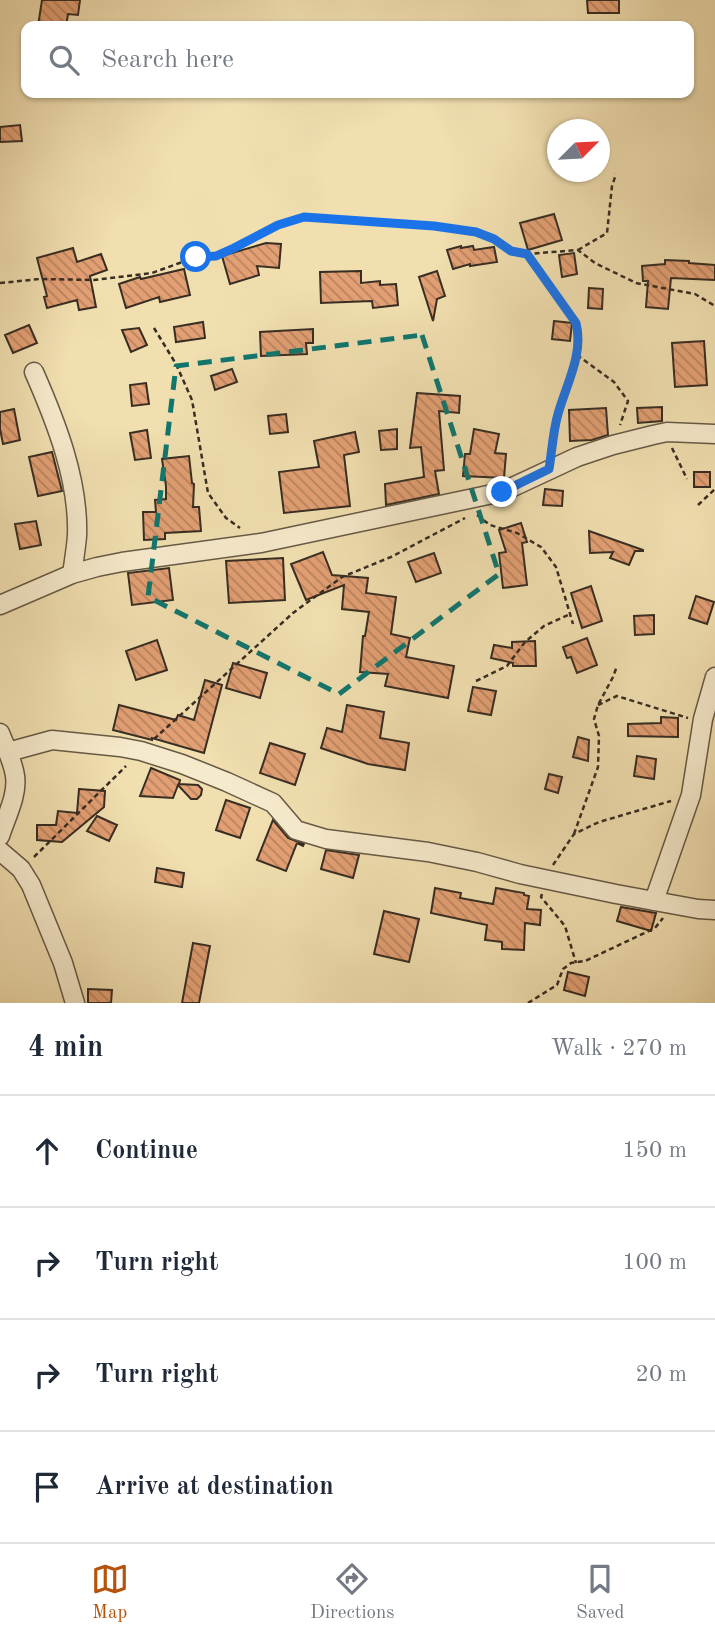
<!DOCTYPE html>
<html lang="en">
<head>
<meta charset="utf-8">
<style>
  :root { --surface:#fff; --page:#f6f6f7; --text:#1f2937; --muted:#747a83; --line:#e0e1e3; --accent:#b45309 }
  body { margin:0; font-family:"Old Standard TT",serif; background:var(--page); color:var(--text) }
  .compass { position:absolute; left:547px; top:119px; width:63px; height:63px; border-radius:50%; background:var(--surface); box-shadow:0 2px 5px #0004; rotate:66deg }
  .stop { position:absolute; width:21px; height:21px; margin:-16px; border:5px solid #1a73e8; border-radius:50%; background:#fff }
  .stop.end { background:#1a73e8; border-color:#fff; box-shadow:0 2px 7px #0008 }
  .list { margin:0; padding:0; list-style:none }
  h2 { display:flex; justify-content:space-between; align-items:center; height:91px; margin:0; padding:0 28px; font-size:30px }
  h2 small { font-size:23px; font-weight:400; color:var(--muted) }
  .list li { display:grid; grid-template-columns:46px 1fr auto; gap:21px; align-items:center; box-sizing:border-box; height:112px; padding:0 28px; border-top:2px solid var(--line) }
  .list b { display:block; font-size:26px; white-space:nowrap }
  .list em { font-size:23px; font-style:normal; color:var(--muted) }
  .icon { flex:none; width:38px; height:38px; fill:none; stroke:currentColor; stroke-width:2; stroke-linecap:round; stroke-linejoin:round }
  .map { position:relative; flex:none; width:715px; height:1003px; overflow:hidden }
  .search { position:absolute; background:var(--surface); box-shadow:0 2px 5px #0004; left:21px; right:21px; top:21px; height:77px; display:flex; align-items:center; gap:18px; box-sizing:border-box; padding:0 24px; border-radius:14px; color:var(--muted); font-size:26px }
  .sheet { height:539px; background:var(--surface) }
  nav { display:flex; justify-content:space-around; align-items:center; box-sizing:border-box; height:98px; border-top:2px solid var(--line); background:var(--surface); font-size:19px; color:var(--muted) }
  nav a { display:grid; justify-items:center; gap:4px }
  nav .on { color:var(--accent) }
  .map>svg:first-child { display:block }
</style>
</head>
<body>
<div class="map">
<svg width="715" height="1003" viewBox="0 0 715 1003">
  <defs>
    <pattern id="building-back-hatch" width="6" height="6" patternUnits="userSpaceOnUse" patternTransform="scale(1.75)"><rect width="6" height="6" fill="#e3a074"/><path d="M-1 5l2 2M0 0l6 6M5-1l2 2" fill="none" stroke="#b9835f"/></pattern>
  </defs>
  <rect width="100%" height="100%" fill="#f1dfb0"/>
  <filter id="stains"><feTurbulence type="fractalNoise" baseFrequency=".00286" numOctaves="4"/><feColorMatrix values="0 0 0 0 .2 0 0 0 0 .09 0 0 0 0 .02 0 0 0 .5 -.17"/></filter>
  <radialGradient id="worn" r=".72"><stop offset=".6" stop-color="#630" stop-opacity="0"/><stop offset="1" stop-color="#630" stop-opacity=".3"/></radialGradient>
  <path fill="url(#building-back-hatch)" stroke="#372d22" stroke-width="2" d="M42,0H80L78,15L68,14L66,26H38Z
    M587,0H619V13H588Z
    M20,125L22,141L0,142V127Z
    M554,214L562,240L528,250L520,223Z
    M266,243L281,244L279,268L257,266L259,275L230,284L222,256Z
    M461,246V248L473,246L474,250L494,247L497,262L470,266V264L453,269L447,250Z
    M73,248L77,262L101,254L107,270L90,276L96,307L79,310L77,300L47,308L44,297L47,296L37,258Z
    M574,253L577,274L562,277L559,255Z
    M665,260L689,261V263L715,265V280L671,278L668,309L646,307L648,281H643L642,266L665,264Z
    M184,269L190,295L160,302L159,297L126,308L119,284L140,277L141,279Z
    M361,271V283L380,281V285L396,284L398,305L373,308L372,301L321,303L320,272Z
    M437,271L445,296L437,299L433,321L419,277Z
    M589,288L603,289L602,309L588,308Z
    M554,321L572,323L570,341L552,339Z
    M203,322L205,338L176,342L174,327Z
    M29,325L37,343L13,353L5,335Z
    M139,328L147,345L131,352L122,330Z
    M313,329V343H306L307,354L261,356L260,332Z
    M704,341L707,385L675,387L672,343Z
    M232,369L237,382L215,390L211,376Z
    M146,383L149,404L132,406L130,385Z
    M417,393L460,396L459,413L439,411L444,470L435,471L439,494L386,505L385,484L424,477L421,447L410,448Z
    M662,407V421L638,423L637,408Z
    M606,408L608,435L592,440L570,441L569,410Z
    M14,409L20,440L3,444L0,429V412Z
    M286,414L288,432L270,434L268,416Z
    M397,429V449L381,450L379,431Z
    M474,429L499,434L495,453L506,454L504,478L463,476L465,454H470Z
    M147,430L151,458L135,460L130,433Z
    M355,432L359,452L344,455L350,506L284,513L279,472L319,467L314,441Z
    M52,452L62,491L38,496L29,457Z
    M189,456L192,483L194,484L193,507H199L201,531L165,533V539L144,540L143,512H156L155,500L166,499V486L162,459Z
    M694,472H710V487H694Z
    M545,489L563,491L562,506L543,505Z
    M36,521L41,545L20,549L15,524Z
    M521,523L527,542L522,543L527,585L503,588L499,553L506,552L499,530Z
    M589,531L643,550V551H635L629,565L610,558L613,552L590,553Z
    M323,552L332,575L368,578L366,593L396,597L391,634L410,638L406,657L454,666L448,698L385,686L388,674L360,672L363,636H365L369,612L342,609L344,585L306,600L291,564Z
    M434,553L441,573L416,582L408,562Z
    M283,558L285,600L229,603L226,561Z
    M169,568L173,600L132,605L128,573Z
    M591,586L602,621L582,628L571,593Z
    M696,596L714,602L707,624L689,618Z
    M654,615V634L635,635L634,616Z
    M587,638L597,665L577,673L571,657L567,658L563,647Z
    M157,640L167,670L136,680L126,651Z
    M535,641L536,666H513V663L491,658L494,645L512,648V642Z
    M233,663L267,673L260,698L226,688Z
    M205,680L222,685L204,753L152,738V740L113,730L119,705L176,720L178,715L194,720Z
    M473,687L496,691L491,715L468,711Z
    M347,705L384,712L380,738L409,743L405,770L368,764L321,748L327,728L342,732Z
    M661,717L678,718V737L628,736V724L661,723Z
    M578,737L589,740L588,761L573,757Z
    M270,743L305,754L295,785L260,773Z
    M637,756L656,759L654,779L634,776Z
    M151,768L180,780L179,784L198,785L202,789L201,795L197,799H191L178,785L173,798L140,796Z
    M549,774L562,777L558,793L545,789Z
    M79,789L105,791L104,807L62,842L37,840V825H56L58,811L77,813Z
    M226,800L250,808L240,838L216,830Z
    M97,816L117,825L109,841L87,831Z
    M273,820L288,838L304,844L303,846L297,843L286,871L257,860Z
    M326,850L359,855L353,878L321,869Z
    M157,868L184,873L182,887L155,882Z
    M435,888L461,893L460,898L493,904L496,888L524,893V895L529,896L527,909L541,910L540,925L525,923L524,950L502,949V942L485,940L487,925L431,913Z
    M621,907L656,913L651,931L617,921Z
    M384,911L419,919L409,962L374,954Z
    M193,943L210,946L199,1003H182Z
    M568,972L589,977L585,996L564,990Z
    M88,989L112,990L111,1003H88Z"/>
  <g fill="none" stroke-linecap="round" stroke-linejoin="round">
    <defs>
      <path id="minor" d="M34,372C56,422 79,480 77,536C76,548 74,561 72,574
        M0,605L72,574L97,567L122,562L261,543L502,492L577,457L613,445L653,435L667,432L715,434
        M0,733C5,746 13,761 15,776C18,795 6,817 0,836
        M8,752L52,740L120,747L141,751L182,764L227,782L273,803L296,830L326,839L428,852L477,862L520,874L616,894L698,909L715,910
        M0,851L21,869L31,885L63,963L75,1003
        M654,901L691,795L703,719L715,677"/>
    </defs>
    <use href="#minor" stroke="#665a46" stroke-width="21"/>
    <path stroke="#372d22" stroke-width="2.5" stroke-dasharray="5 3.5" stroke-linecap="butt" d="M578,250L607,233L612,186L616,174
      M527,254L576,322C584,353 567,384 558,414C554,426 554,439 552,452
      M0,283L40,279L94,280L152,273L196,257L216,255L235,248L278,225L304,217L434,226L476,232L494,239L511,251L527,254L578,250L595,263L636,283L695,294L715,306
      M154,328L176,364L192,400L208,493L226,518L240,528
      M577,355L614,382L628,401L620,425
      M672,448L687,479
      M698,505L715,489
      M477,515L490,525L517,533L541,547L556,567L573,624
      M476,681L507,666L525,642L544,626L570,614
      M598,705L617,696L688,718
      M154,739L293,613L342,577L391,557L465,518
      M574,834L598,767L599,736L594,719L598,705L613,677L617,666
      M34,857L126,766
      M553,865L574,834L599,822L671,801
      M542,894L541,897L565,926L576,963
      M528,1003L557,985L563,969L571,963L585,961L655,928L663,918"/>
    <use href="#minor" stroke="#f6eacc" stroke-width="18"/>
  </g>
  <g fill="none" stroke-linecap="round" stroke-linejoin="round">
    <path stroke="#1a73e8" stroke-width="9" d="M196,257L216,256L234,248L278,225L304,217L434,226L476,232L494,239L511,251L527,254L576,323C584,354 566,385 558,414C553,431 552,451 549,469L502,492"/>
  </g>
  <path fill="none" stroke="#0f766e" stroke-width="5" stroke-dasharray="14 9" stroke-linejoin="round" d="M422,335L499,574L339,694L148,597L176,366Z"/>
  <rect width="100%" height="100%" filter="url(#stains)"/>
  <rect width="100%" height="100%" fill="url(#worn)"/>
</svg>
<svg class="compass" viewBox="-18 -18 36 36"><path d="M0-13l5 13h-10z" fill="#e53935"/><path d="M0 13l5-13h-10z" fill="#747a83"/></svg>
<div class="stop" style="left:196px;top:257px"></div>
<div class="stop end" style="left:502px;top:492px"></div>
<div class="search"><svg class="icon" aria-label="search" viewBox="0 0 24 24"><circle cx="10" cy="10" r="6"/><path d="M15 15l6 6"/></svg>Search here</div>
</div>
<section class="sheet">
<h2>4 min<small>Walk · 270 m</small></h2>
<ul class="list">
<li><svg class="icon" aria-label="ahead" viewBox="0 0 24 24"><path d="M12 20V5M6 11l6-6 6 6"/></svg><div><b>Continue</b></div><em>150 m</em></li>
<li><svg class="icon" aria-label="right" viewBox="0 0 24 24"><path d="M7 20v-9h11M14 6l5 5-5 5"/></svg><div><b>Turn right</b></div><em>100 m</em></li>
<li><svg class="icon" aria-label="right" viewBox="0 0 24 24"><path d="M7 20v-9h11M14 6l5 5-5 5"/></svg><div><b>Turn right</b></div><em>20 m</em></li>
<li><svg class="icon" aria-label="arrive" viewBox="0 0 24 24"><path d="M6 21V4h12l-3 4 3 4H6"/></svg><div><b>Arrive at destination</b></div></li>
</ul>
</section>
<nav>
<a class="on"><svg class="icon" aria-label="map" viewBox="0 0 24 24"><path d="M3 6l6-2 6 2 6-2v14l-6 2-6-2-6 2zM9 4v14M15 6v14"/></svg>Map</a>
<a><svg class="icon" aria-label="directions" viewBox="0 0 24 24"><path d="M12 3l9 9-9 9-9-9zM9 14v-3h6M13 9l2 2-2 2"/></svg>Directions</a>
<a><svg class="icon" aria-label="saved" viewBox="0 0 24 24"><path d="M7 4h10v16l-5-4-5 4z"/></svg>Saved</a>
</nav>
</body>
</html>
